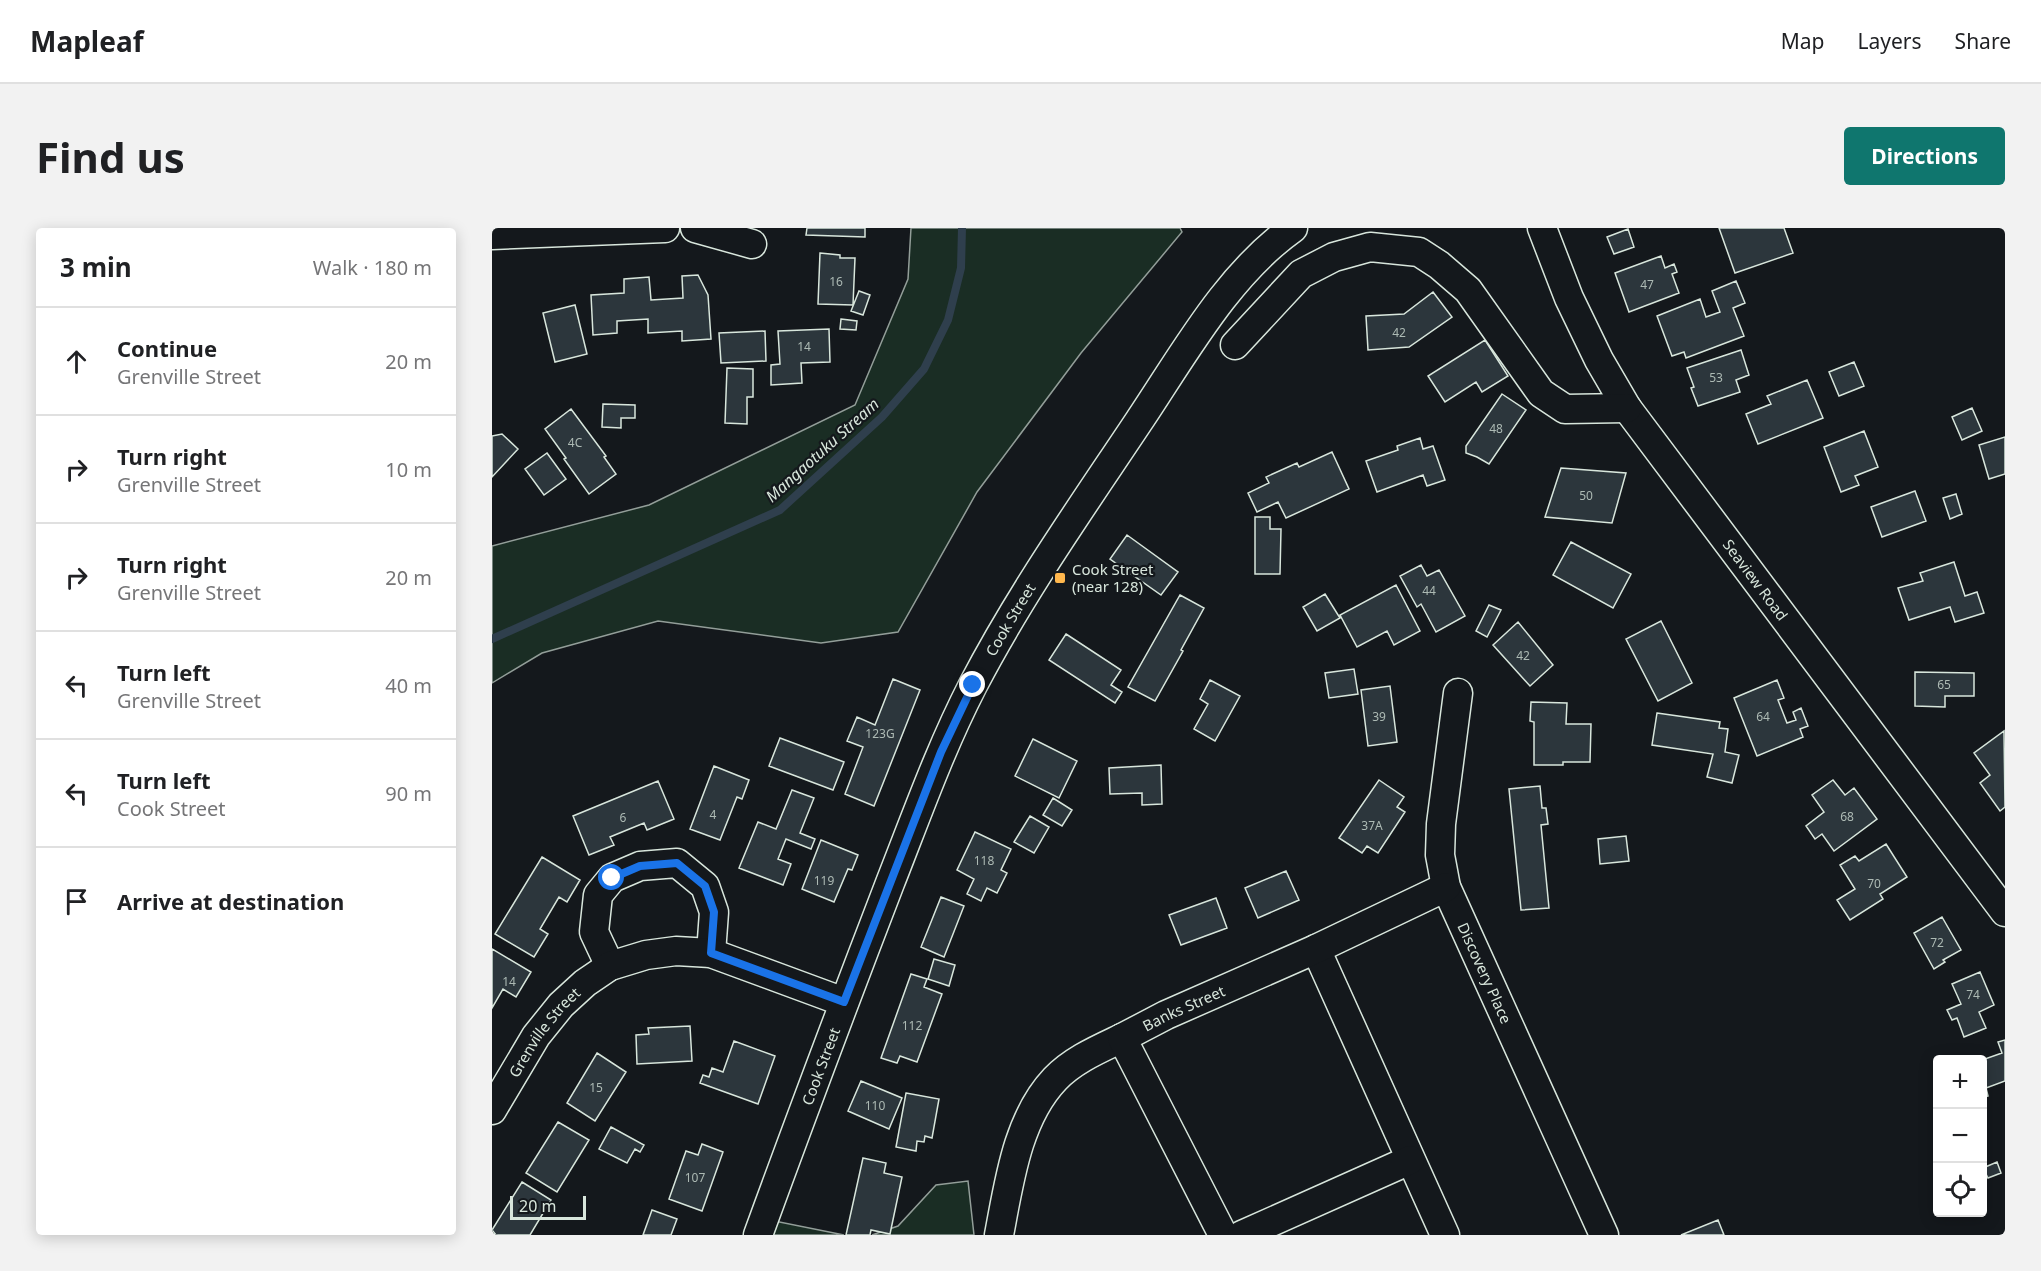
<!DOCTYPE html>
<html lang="en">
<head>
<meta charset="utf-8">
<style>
  :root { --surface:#fff; --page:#f2f2f2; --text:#202124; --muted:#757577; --line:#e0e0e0; --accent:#0f766e }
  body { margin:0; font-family:"Noto Sans",sans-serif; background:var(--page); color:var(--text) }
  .controls { position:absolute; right:18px; bottom:18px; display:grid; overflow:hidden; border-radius:6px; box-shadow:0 3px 15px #0003 }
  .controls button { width:54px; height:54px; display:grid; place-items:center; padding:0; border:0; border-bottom:2px solid var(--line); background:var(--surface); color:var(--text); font:30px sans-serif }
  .scale { position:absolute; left:18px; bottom:15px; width:76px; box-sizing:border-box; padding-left:6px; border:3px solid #d8e6dc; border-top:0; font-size:16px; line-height:21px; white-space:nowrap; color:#d8e6dc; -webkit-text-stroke:4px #14181c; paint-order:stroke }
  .stop { position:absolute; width:18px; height:18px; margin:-14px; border:4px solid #1a73e8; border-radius:50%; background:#fff }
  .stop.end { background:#1a73e8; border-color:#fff; box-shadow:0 2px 6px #0008 }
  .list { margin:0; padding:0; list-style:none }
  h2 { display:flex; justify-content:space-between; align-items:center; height:78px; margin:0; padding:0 24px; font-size:26px }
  h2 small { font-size:20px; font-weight:400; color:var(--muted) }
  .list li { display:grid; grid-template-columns:39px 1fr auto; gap:18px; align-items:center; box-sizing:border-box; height:108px; padding:0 24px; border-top:2px solid var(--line) }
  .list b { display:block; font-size:22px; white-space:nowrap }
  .list p { margin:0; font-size:20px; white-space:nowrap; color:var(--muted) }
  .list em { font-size:20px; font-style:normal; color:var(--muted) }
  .icon { flex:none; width:33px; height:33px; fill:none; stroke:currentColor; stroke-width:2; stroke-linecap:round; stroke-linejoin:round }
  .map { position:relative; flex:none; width:1513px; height:1007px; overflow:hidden; border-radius:6px }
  header { display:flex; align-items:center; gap:36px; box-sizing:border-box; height:84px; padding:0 30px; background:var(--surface); border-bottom:2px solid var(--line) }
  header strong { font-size:28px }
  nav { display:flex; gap:33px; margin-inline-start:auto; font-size:21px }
  .intro { display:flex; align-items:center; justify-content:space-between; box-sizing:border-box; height:144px; padding:0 36px }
  h1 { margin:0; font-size:42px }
  .button { padding:15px 27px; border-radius:6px; background:var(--accent); color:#fff; font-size:21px; font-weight:700 }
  main { display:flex; gap:36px; padding:0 36px }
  aside { flex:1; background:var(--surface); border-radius:6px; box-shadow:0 3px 15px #0003 }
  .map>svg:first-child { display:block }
</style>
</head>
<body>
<header>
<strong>Mapleaf</strong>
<nav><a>Map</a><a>Layers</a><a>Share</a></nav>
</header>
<div class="intro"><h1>Find us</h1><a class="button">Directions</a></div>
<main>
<aside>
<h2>3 min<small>Walk · 180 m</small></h2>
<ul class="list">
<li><svg class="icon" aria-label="ahead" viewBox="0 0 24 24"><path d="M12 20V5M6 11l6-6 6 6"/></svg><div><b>Continue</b><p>Grenville Street</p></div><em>20 m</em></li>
<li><svg class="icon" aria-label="right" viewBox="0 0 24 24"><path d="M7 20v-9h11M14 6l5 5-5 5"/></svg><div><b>Turn right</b><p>Grenville Street</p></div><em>10 m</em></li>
<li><svg class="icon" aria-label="right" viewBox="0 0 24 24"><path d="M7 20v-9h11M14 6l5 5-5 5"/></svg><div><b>Turn right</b><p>Grenville Street</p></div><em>20 m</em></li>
<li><svg class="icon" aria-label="left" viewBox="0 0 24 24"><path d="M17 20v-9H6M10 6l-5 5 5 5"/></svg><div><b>Turn left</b><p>Grenville Street</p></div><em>40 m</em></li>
<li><svg class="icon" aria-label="left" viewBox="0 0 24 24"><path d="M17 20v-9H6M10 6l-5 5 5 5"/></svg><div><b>Turn left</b><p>Cook Street</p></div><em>90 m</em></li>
<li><svg class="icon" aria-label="arrive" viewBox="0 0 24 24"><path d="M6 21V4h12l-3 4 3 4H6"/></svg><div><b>Arrive at destination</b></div></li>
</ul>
</aside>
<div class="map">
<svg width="1513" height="1007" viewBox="0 0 1513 1007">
  <rect width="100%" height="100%" fill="#14181c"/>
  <path fill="#1a2d24" stroke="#939e99" stroke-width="1.5" d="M419,0H688L690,4L589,125L485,264L406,404L329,415L166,393L50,425L0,455V318L157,277L363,177L416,51Z
    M476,953L482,1007H380L406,998L444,957Z
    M268,990L352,1007H262Z"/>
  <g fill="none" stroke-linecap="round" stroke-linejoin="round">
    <path stroke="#2f3f4d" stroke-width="8" d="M0,411L288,282L390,189L432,141L456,92L469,40L470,0"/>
  </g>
  <path fill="#2c363c" stroke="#d8e6dc" stroke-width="1.5" d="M315,0H373V9L314,7Z
    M1227,0H1292L1301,25L1243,45Z
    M1136,1L1142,19L1122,26L1115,9Z
    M328,25L348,27V30H363L361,77L326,76Z
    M1169,28L1173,40L1182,36L1185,44L1180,46L1187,65L1137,84L1123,45Z
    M206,47L216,67L219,111L190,113V103L156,105V91L125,93V105L101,107L99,67L132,65V51L157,49L159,72L191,70L190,48Z
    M1244,53L1253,75L1241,80L1252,108L1194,130L1192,124L1180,128L1165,88L1208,71L1214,89L1228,84L1220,63Z
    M367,63L378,67L371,87L359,83Z
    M941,64L960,89L917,119L876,122L874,88L912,86Z
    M83,77L95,126L63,134L51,85Z
    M349,91L365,93L364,102L348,101Z
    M337,101L338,134L309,135L310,155L279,157V137L288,136L286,103Z
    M273,103L274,133L229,135L227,105Z
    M993,112L1016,148L990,164L984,154L953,174L936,148Z
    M1249,122L1257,147L1244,152L1248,164L1206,178L1199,160L1202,159L1195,140Z
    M1362,134L1372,158L1347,168L1337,144Z
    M235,140L261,141V169H255V196L233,195Z
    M1315,152L1331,190L1266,216L1254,186L1279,176L1275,168Z
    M1010,166L1034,182L997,236L985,229L974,225V218Z
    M111,176L143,177V190H129V200L110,199Z
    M1480,180L1490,203L1470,212L1460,189Z
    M79,181L114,228L112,229L124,246L97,266L72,231L74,230L53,201Z
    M1372,203L1386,239L1363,248L1367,257L1349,264L1332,219Z
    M10,206L26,221L0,249V208Z
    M1513,209V246L1497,251L1487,217Z
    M928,210L931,221L941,218L953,252L935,258L931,247L885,264L874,233L906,222L905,218Z
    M840,224L857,261L794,290L786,274L765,284L756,265L777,255L774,249L805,235L807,239Z
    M55,225L74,251L52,267L33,241Z
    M1069,240L1134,245L1120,295L1053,289Z
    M1423,263L1434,293L1390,309L1379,279Z
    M1464,266L1470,286L1458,291L1451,270Z
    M763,289H778V301H789L788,346H763Z
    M635,307L686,344L669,367L618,331Z
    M1079,314L1139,346L1121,380L1061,347Z
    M1462,334L1473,368L1485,364L1492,385L1463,394L1458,379L1417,392L1406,360L1431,353L1428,345Z
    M929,337L935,348L947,342L973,388L944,404L929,376L925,379L908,348Z
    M904,357L928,403L902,417L895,403L865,419L848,387Z
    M833,366L848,390L825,403L811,379Z
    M688,367L712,380L689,422L691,423L663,473L636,459Z
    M997,377L1009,382L995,409L984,403Z
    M1169,393L1200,455L1166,473L1134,411Z
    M1026,394L1061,437L1038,458L1001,417Z
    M574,406L629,442L619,457L630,464L623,475L557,432Z
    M862,441L866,466L837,470L833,445Z
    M1423,444L1482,445V468H1453V479L1423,478Z
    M401,451L428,462L382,578L353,566L371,519L355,513L365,489L383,497Z
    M718,452L748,468L723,513L702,501L716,476L708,471Z
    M1285,452L1292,470L1286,472L1295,495L1304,492L1301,484L1309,480L1316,498L1308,501L1311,509L1265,528L1242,470Z
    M898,458L905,514L876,518L869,462Z
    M1039,474L1075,475L1074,496H1099L1098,534H1071V537H1042V494L1038,493Z
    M1165,485L1228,494L1227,500L1236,501L1233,524L1247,527L1240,555L1215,549L1221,526L1160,517Z
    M1512,503L1513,579L1508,583L1488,555L1498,547L1482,525Z
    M288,510L352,534L341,562L277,538Z
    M541,511L585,533L567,570L523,548Z
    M669,537L670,576L650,577V565L618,566L617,540Z
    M222,538L257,552L250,571L245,569L228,612L198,601Z
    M887,552L912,569L905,579L913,584L886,625L875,618L870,625L847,610Z
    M1341,552L1353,567L1362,560L1385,591L1342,623L1330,606L1323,611L1314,598L1332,584L1320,567Z
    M166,553L182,591L155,602L152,595L118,609L122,617L97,627L81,588Z
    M1048,558L1050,580H1054L1056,596L1049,597L1057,680L1029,682L1017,561Z
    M300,562L322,570L308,605L323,611L319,621L294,611L286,631L299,636L291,657L247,640L266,594L284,601Z
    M561,570L580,582L570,598L551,587Z
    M538,588L557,599L542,625L522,614Z
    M483,604L519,621L509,642L515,645L505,665L495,660L489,673L475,666L482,651L465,642Z
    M1134,608L1137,633L1108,636L1106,611Z
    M329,612L366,627L360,642L356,641L342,674L310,661Z
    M1394,616L1415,649L1388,666L1391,671L1358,692L1345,672L1363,661L1348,637L1363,628L1367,633Z
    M50,629L88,652L75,674L67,669L48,701L56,706L42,729L3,706Z
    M794,643L807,672L766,690L753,660Z
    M449,669L472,678L452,729L429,719Z
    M724,670L735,700L689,717L677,687Z
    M1450,689L1469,722L1451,732L1453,734L1442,741L1422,705Z
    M0,721L39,744L24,769L11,761L0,780Z
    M442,731L463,737L457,758L436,751Z
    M1488,744L1502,777L1487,784L1494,800L1472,809L1465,790L1460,792L1455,782L1469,776L1460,756Z
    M419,746L435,751L432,759L450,766L425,834L408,828L405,835L389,830Z
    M198,798L200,833L145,836L144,807L157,806L156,800Z
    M1513,812V853L1494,860L1496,868L1490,870V832L1510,825L1506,814Z
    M242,813L283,828L266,876L208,855L211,847L217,849L220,840L231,844Z
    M105,825L134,844L103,893L75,875Z
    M369,853L410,870L397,901L356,883Z
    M414,865L447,871L440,910L433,908L432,914L425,913L424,923L404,919Z
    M66,894L97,912L65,964L34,945Z
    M119,899L152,917L148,924L143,921L135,935L107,921Z
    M210,916L231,924L210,983L177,971L194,923L206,927Z
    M371,930L394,935L392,945L410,949L398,1006L379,1002L378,1007H354Z
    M1505,934L1509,945L1496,950L1491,940Z
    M30,954L59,972L38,1007H4L0,1002Z
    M160,982L185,991L179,1007H151Z
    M1226,992L1232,1007H1189Z"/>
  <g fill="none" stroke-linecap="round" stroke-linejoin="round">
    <defs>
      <g id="minor">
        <path d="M203,0L260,16"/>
        <path id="s1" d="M1050,0L1077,70L1107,132L1135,180L1513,684"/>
        <path d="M0,7L173,0"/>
        <path d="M743,117L809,46L842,29L878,19L927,24L947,37L976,62L1049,165L1073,181L1135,180"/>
        <path id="s2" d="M966,465L949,596L948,627L954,659L1112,1007"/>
        <path d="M824,721L953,1007"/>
        <path d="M118,738L102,704L106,667L120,650L148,638L185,635L213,658L222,684L219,725"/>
        <path id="s3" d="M0,882L44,808L69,777L93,755L118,738L154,727L184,723L219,725L352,774"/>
        <path id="s4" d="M266,1007C309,889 353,772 398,655C424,589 448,521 481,457C529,365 589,280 647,193C692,126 735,47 801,0"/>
        <path d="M507,1007C517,955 525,891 563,851C581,832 607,821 630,810"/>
        <path id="s5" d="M731,1007L630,810L674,787L824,721L954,659"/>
        <path d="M750,1007L918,932"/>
      </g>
    </defs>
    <use href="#minor" stroke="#d8e6dc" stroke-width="31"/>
    <use href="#minor" stroke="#14181c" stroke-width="28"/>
  </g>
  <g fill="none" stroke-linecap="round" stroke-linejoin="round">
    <path stroke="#1a73e8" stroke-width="8" d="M120,650L148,638L185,635L213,658L222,684L219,725L352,774L449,524L481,457"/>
  </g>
  <rect fill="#ffb74d" stroke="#14181c" stroke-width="2" x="562" y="344" width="12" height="12" rx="3"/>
  <g text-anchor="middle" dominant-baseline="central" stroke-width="4.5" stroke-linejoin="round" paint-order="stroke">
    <g font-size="12" fill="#adbab4">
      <text x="344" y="53">16</text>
      <text x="1155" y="56">47</text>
      <text x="907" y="104">42</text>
      <text x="312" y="118">14</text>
      <text x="1224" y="149">53</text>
      <text x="1004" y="200">48</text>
      <text x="83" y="214">4C</text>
      <text x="1094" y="267">50</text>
      <text x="937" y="362">44</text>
      <text x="1031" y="427">42</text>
      <text x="1452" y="456">65</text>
      <text x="887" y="488">39</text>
      <text x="1271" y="488">64</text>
      <text x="388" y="505">123G</text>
      <text x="221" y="586">4</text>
      <text x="1355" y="588">68</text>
      <text x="131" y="589">6</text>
      <text x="880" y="597">37A</text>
      <text x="492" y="632">118</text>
      <text x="332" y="652">119</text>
      <text x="1382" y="655">70</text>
      <text x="1445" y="714">72</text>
      <text x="17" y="753">14</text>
      <text x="1481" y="766">74</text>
      <text x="420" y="797">112</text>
      <text x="104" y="859">15</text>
      <text x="383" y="877">110</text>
      <text x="203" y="949">107</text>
    </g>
    <g font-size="15" fill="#d8e6dc" stroke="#14181c" text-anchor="start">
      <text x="580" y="341">Cook Street<tspan x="580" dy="17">(near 128)</tspan></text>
    </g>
    <g font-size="15" fill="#d8e6dc" stroke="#14181c">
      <text stroke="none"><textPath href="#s1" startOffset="414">Seaview Road</textPath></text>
      <text stroke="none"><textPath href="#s4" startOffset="666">Cook Street</textPath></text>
      <text stroke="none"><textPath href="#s2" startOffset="290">Discovery Place</textPath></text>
      <text stroke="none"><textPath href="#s5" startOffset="290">Banks Street</textPath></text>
      <text stroke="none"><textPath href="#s3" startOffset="94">Grenville Street</textPath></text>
      <text stroke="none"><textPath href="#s4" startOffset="180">Cook Street</textPath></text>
    </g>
    <g font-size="16" font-style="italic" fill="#d8e6dc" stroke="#14181c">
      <text transform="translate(330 222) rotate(-42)">Mangaotuku Stream</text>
    </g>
  </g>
</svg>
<div class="controls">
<button>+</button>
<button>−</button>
<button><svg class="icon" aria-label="locate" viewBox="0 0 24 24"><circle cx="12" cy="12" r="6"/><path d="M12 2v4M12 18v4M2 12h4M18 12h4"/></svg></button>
</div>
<div class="scale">20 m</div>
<div class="stop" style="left:120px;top:650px"></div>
<div class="stop end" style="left:481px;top:457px"></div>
</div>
</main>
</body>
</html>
